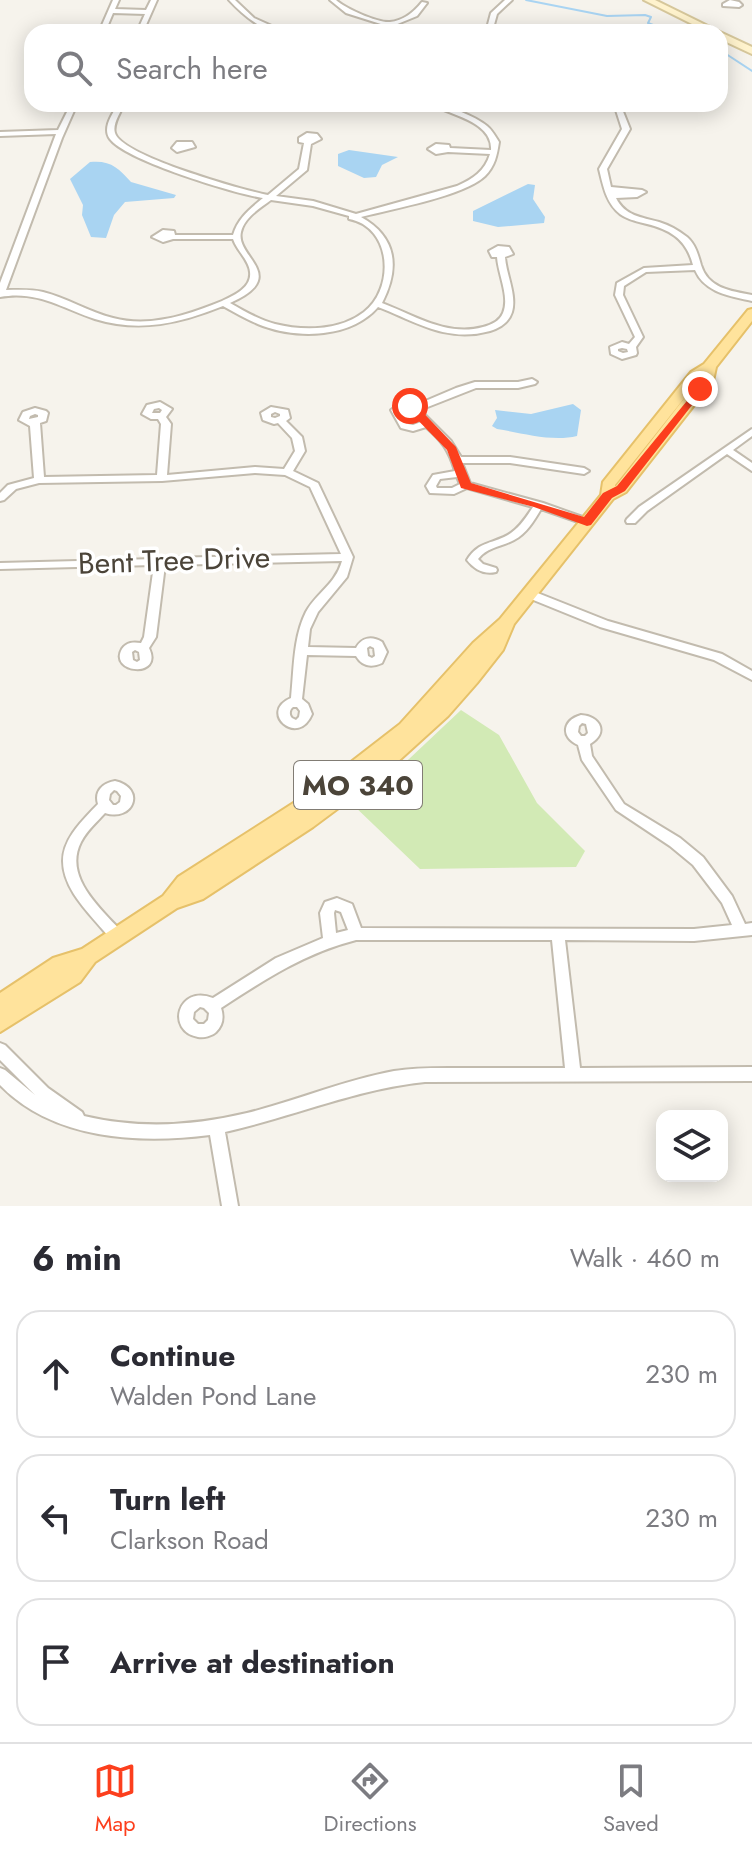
<!DOCTYPE html>
<html lang="en">
<head>
<meta charset="utf-8">
<style>
  :root { --surface:#fff; --page:#f7f7f7; --text:#2b2b33; --muted:#7c7c81; --line:#e1e1e2; --accent:#fc3f1d }
  body { margin:0; font-family:Jost,sans-serif; background:var(--page); color:var(--text) }
  .controls { position:absolute; right:24px; bottom:24px; display:grid; overflow:hidden; border-radius:16px; box-shadow:0 4px 20px #0003 }
  .controls button { width:72px; height:72px; display:grid; place-items:center; padding:0; border:0; border-bottom:2px solid var(--line); background:var(--surface); color:var(--text); font:40px sans-serif }
  .stop { position:absolute; width:24px; height:24px; margin:-18px; border:6px solid #fc3f1d; border-radius:50%; background:#fff }
  .stop.end { background:#fc3f1d; border-color:#fff; box-shadow:0 2px 8px #0008 }
  .list { margin:0; padding:0; list-style:none }
  h2 { display:flex; justify-content:space-between; align-items:center; height:104px; margin:0; padding:0 32px; font-size:34px }
  h2 small { font-size:26px; font-weight:400; color:var(--muted) }
  .list li { display:grid; grid-template-columns:52px 1fr auto; gap:24px; align-items:center; box-sizing:border-box; height:128px; margin:0 16px 16px; padding:0 16px; border:2px solid var(--line); border-radius:24px }
  .list b { display:block; font-size:30px; white-space:nowrap }
  .list p { margin:0; font-size:26px; white-space:nowrap; color:var(--muted) }
  .list em { font-size:26px; font-style:normal; color:var(--muted) }
  .icon { flex:none; width:44px; height:44px; fill:none; stroke:currentColor; stroke-width:2; stroke-linecap:round; stroke-linejoin:round }
  .map { position:relative; flex:none; width:752px; height:1206px; overflow:hidden }
  .search { position:absolute; background:var(--surface); box-shadow:0 4px 20px #0003; left:24px; right:24px; top:24px; height:88px; display:flex; align-items:center; gap:20px; box-sizing:border-box; padding:0 28px; border-radius:24px; color:var(--muted); font-size:30px }
  .sheet { height:536px; background:var(--surface) }
  nav { display:flex; justify-content:space-around; align-items:center; box-sizing:border-box; height:112px; border-top:2px solid var(--line); background:var(--surface); font-size:22px; color:var(--muted) }
  nav a { display:grid; justify-items:center; gap:4px }
  nav .on { color:var(--accent) }
  .map>svg:first-child { display:block }
</style>
</head>
<body>
<div class="map">
<svg width="752" height="1206" viewBox="0 0 752 1206">
  <rect width="100%" height="100%" fill="#f6f3ec"/>
  <path fill="#d2eab5" d="M461,710L499,735L537,803L585,851L576,867L420,869L351,803L409,759Z"/>
  <path fill="#a9d4f2" d="M349,150L398,157L382,165L376,177L364,178L338,166V154Z
    M90,162C111,160 118,168 131,182L176,195L174,198L125,202L114,215L106,238L91,237L82,215L83,205L70,179Z
    M528,184L535,185L533,199L545,217L544,223L498,227L473,221V211Z
    M573,404L581,410L577,436C552,442 522,433 497,429L492,426L497,418L495,410L531,414Z"/>
  <g fill="none" stroke-linecap="round" stroke-linejoin="round">
    <path stroke="#a9d4f2" stroke-width="2" d="M526,0L607,16L645,15L651,17L648,23L671,32
      M720,50L752,71"/>
    <defs>
      <path id="minor" d="M113,0H119L115,9L146,10L151,0H157L146,25L148,32H142L140,25L145,14L113,13L105,32H99Z
        M229,0H235L254,18L285,32C262,32 244,16 229,0Z
        M330,0H336C346,9 378,23 390,22C403,21 414,12 422,2L427,3L417,16L395,25L406,32H399L389,27L376,32H367L384,25L346,13Z
        M505,0H512L497,14L492,32H486L491,13Z
        M730,0L739,2L742,5L739,7L723,6V4Z
        M71,104H77L62,138L6,290C18,290 31,289 43,292C67,298 89,312 113,318C150,328 187,315 222,301C233,296 252,288 250,272C249,260 237,251 233,239H173L163,242L152,237L163,230L174,231L175,235H233C238,218 250,209 263,198C235,194 125,160 110,139C102,128 112,115 118,104H124C121,112 112,124 115,133C122,156 242,190 268,195L299,169L304,143L299,142V138L307,133L317,134L321,139L311,144L307,170L276,196L313,201L356,214L457,186C473,179 485,171 490,154L448,152L436,154L428,149L436,144L449,145L450,148L491,150C493,121 449,115 431,104C445,104 475,116 487,126C492,130 495,136 499,142C497,155 495,166 485,176C464,196 392,209 361,217C397,237 400,268 382,303C414,315 447,337 483,327C491,325 500,321 503,313C510,297 498,274 497,257H492L489,251L498,246L509,247L513,254L505,257C506,274 517,295 512,312C509,322 500,328 490,331C447,343 417,322 378,307C351,338 299,339 263,326C249,321 236,313 223,306C181,323 140,333 95,319C62,308 37,290 0,297V283L56,134L0,136V132L58,130ZM271,200L313,206L349,216V219C392,227 395,288 364,312C340,331 303,331 275,324C259,320 244,311 230,303C291,276 235,257 241,232C244,218 260,208 271,200Z
        M614,104H620L630,129L607,169L611,187L642,190L646,192L637,197L616,198C625,216 641,217 659,222C669,225 678,230 687,237C695,244 698,254 701,265C708,288 730,291 752,295V301C730,296 705,293 695,270L646,272L624,286L623,295L643,337L636,347L637,353L636,355L622,359L611,354L610,347L622,342L629,344L635,337L615,295L617,283L644,268L693,265C686,238 669,229 643,223C635,221 627,219 620,214C606,203 603,185 599,169L622,129ZM622,348L627,349L628,352L623,353L618,351V349Z
        M177,142H192L195,147L177,152L172,148Z
        M532,379L537,382L535,384L518,388H476L420,410L451,441L461,457H510L584,468L589,471L584,474L510,463H462L470,483L543,503L591,520L592,522L587,525L541,509C534,521 526,534 514,540C501,547 487,547 478,559L483,564L496,568L497,570L496,572C484,575 474,569 467,560C479,540 495,544 511,533C521,526 527,516 533,507L467,488L454,494L430,493L426,486L433,475L455,471C449,450 442,441 426,427L413,431L401,428L391,410L399,404L416,405L456,388L475,382H518ZM404,409L409,410L421,422L413,425L408,424L401,411ZM457,477L460,484L452,488H437L436,486L440,479Z
        M160,402L172,409L166,417L171,424L167,475L255,467L284,469L295,451L292,438L278,423L274,424L263,420L261,413L271,407L288,410L290,418L286,421L302,437L305,451L293,471L318,483L353,557L347,577L318,612L310,629L308,647L356,648C362,637 372,636 382,642L387,652L382,663C371,668 362,666 356,656L307,655L302,699L308,704L312,714C298,748 258,712 291,698C294,670 293,638 306,612C317,592 335,585 342,561L165,565L156,637L149,648C164,679 108,673 122,649C127,642 133,642 141,643L144,637L154,565L0,569V563L156,559L160,557L164,558L341,554L310,487L285,475L255,473L162,481L39,483L16,489L4,500L0,501V493L8,485L34,478L30,426L19,420L23,412L35,408L46,411L48,413L46,421L40,423L44,477L157,475L161,424L158,419H151L142,414L147,405ZM159,408L162,410L160,413H152L154,409ZM275,412L280,414V416L275,418L271,417V414ZM35,414L38,415V417L29,419L30,416ZM370,646L374,648L375,656L372,658L368,656L367,648ZM135,650L139,652L140,660L137,662L133,660L132,652ZM293,707H297L300,711L299,717L296,720L292,718C289,715 289,710 293,707Z
        M752,429V436L733,450L752,463V471L727,454L647,511L635,523H627L626,521L627,519L639,507Z
        M530,590L608,621L722,654L752,671V680L714,660L600,627L526,597L525,594L526,591Z
        M581,715C600,716 609,733 590,744L592,756L624,804L680,838L703,857L732,896L745,924L752,923V935L694,941L565,940L580,1068L752,1067V1081L425,1082C356,1089 292,1117 225,1132L238,1206H222L210,1135C139,1144 53,1140 0,1085V1068L5,1070L35,1095L0,1060V1043L5,1045L48,1088L82,1112L84,1116C139,1129 193,1126 247,1113C296,1101 344,1080 394,1071C418,1067 443,1068 467,1068C500,1068 532,1068 565,1068L552,940H356C305,953 264,980 221,1008C224,1017 223,1025 216,1032C212,1036 204,1038 198,1037C166,1032 177,984 213,998L276,958L323,938L320,913L325,902L337,898L352,904L361,928L694,929L732,925L722,903L693,865L670,846L616,810L582,760L578,745C560,737 563,720 581,715ZM582,723L586,724L588,733L585,736H581L578,732L579,726ZM335,910L341,912L348,930L336,933L334,913ZM200,1007L204,1008L209,1013L208,1020L204,1024H198L193,1019L194,1012Z
        M115,781C146,788 134,822 105,813C97,822 87,830 81,842C63,877 101,909 123,933L125,937L123,941C121,942 119,943 117,942C111,942 107,934 103,930C87,911 63,888 63,861C63,838 83,820 98,804C94,791 103,783 115,781ZM114,790L117,791L121,796L120,802L116,805H113L109,800L110,794Z"/>
      <path id="secondary" d="M644,0H655L720,32H708Z
        M720,32L752,47V54L720,39Z"/>
      <path id="primary" d="M752,309V321L716,367L713,381L626,492L613,499L514,624L503,650L477,683L448,716L383,775L313,827L203,899L177,908L95,962L80,982L0,1032V993L53,958L82,949L163,896L178,877L320,786L400,724L473,643L500,619L601,495L603,482L691,372L704,364L748,310ZM701,377L616,486H615V485Z"/>
    </defs>
    <use href="#minor" stroke="#c2bbae" stroke-width="4"/>
    <use href="#secondary" stroke="#d6c79b" stroke-width="4"/>
    <use href="#primary" stroke="#e6c16a" stroke-width="4"/>
    <use href="#minor" fill="#fff" fill-rule="evenodd"/>
    <use href="#secondary" fill="#fff3cd" fill-rule="evenodd"/>
    <use href="#primary" fill="#ffe39c" fill-rule="evenodd"/>
  </g>
  <path fill="#fc3f1d" d="M700,385L703,386V391L625,491L612,498L591,525L587,526L534,507L461,488L447,450L404,406L414,403L456,447L471,483L584,517L603,493L617,486Z"/>
  <g text-anchor="middle" dominant-baseline="central" stroke-width="7" stroke-linejoin="round" paint-order="stroke">
    <rect fill="#fff" stroke="#817c74" stroke-width="2" x="294" y="761" width="128" height="48" rx="6"/>
    <g font-size="28" font-weight="bold" fill="#4b4439">
      <text x="358" y="785">MO 340</text>
    </g>
    <g font-size="30" fill="#4b4439" stroke="#fff">
      <text transform="translate(174 560) rotate(-2)">Bent Tree Drive</text>
    </g>
  </g>
</svg>
<div class="controls">
<button><svg class="icon" aria-label="layers" viewBox="0 0 24 24"><path d="M12 4l9 5-9 5-9-5zM3 14l9 5 9-5"/></svg></button>
</div>
<div class="stop" style="left:410px;top:406px"></div>
<div class="stop end" style="left:700px;top:389px"></div>
<div class="search"><svg class="icon" aria-label="search" viewBox="0 0 24 24"><circle cx="10" cy="10" r="6"/><path d="M15 15l6 6"/></svg>Search here</div>
</div>
<section class="sheet">
<h2>6 min<small>Walk · 460 m</small></h2>
<ul class="list">
<li><svg class="icon" aria-label="ahead" viewBox="0 0 24 24"><path d="M12 20V5M6 11l6-6 6 6"/></svg><div><b>Continue</b><p>Walden Pond Lane</p></div><em>230 m</em></li>
<li><svg class="icon" aria-label="left" viewBox="0 0 24 24"><path d="M17 20v-9H6M10 6l-5 5 5 5"/></svg><div><b>Turn left</b><p>Clarkson Road</p></div><em>230 m</em></li>
<li><svg class="icon" aria-label="arrive" viewBox="0 0 24 24"><path d="M6 21V4h12l-3 4 3 4H6"/></svg><div><b>Arrive at destination</b></div></li>
</ul>
</section>
<nav>
<a class="on"><svg class="icon" aria-label="map" viewBox="0 0 24 24"><path d="M3 6l6-2 6 2 6-2v14l-6 2-6-2-6 2zM9 4v14M15 6v14"/></svg>Map</a>
<a><svg class="icon" aria-label="directions" viewBox="0 0 24 24"><path d="M12 3l9 9-9 9-9-9zM9 14v-3h6M13 9l2 2-2 2"/></svg>Directions</a>
<a><svg class="icon" aria-label="saved" viewBox="0 0 24 24"><path d="M7 4h10v16l-5-4-5 4z"/></svg>Saved</a>
</nav>
</body>
</html>
